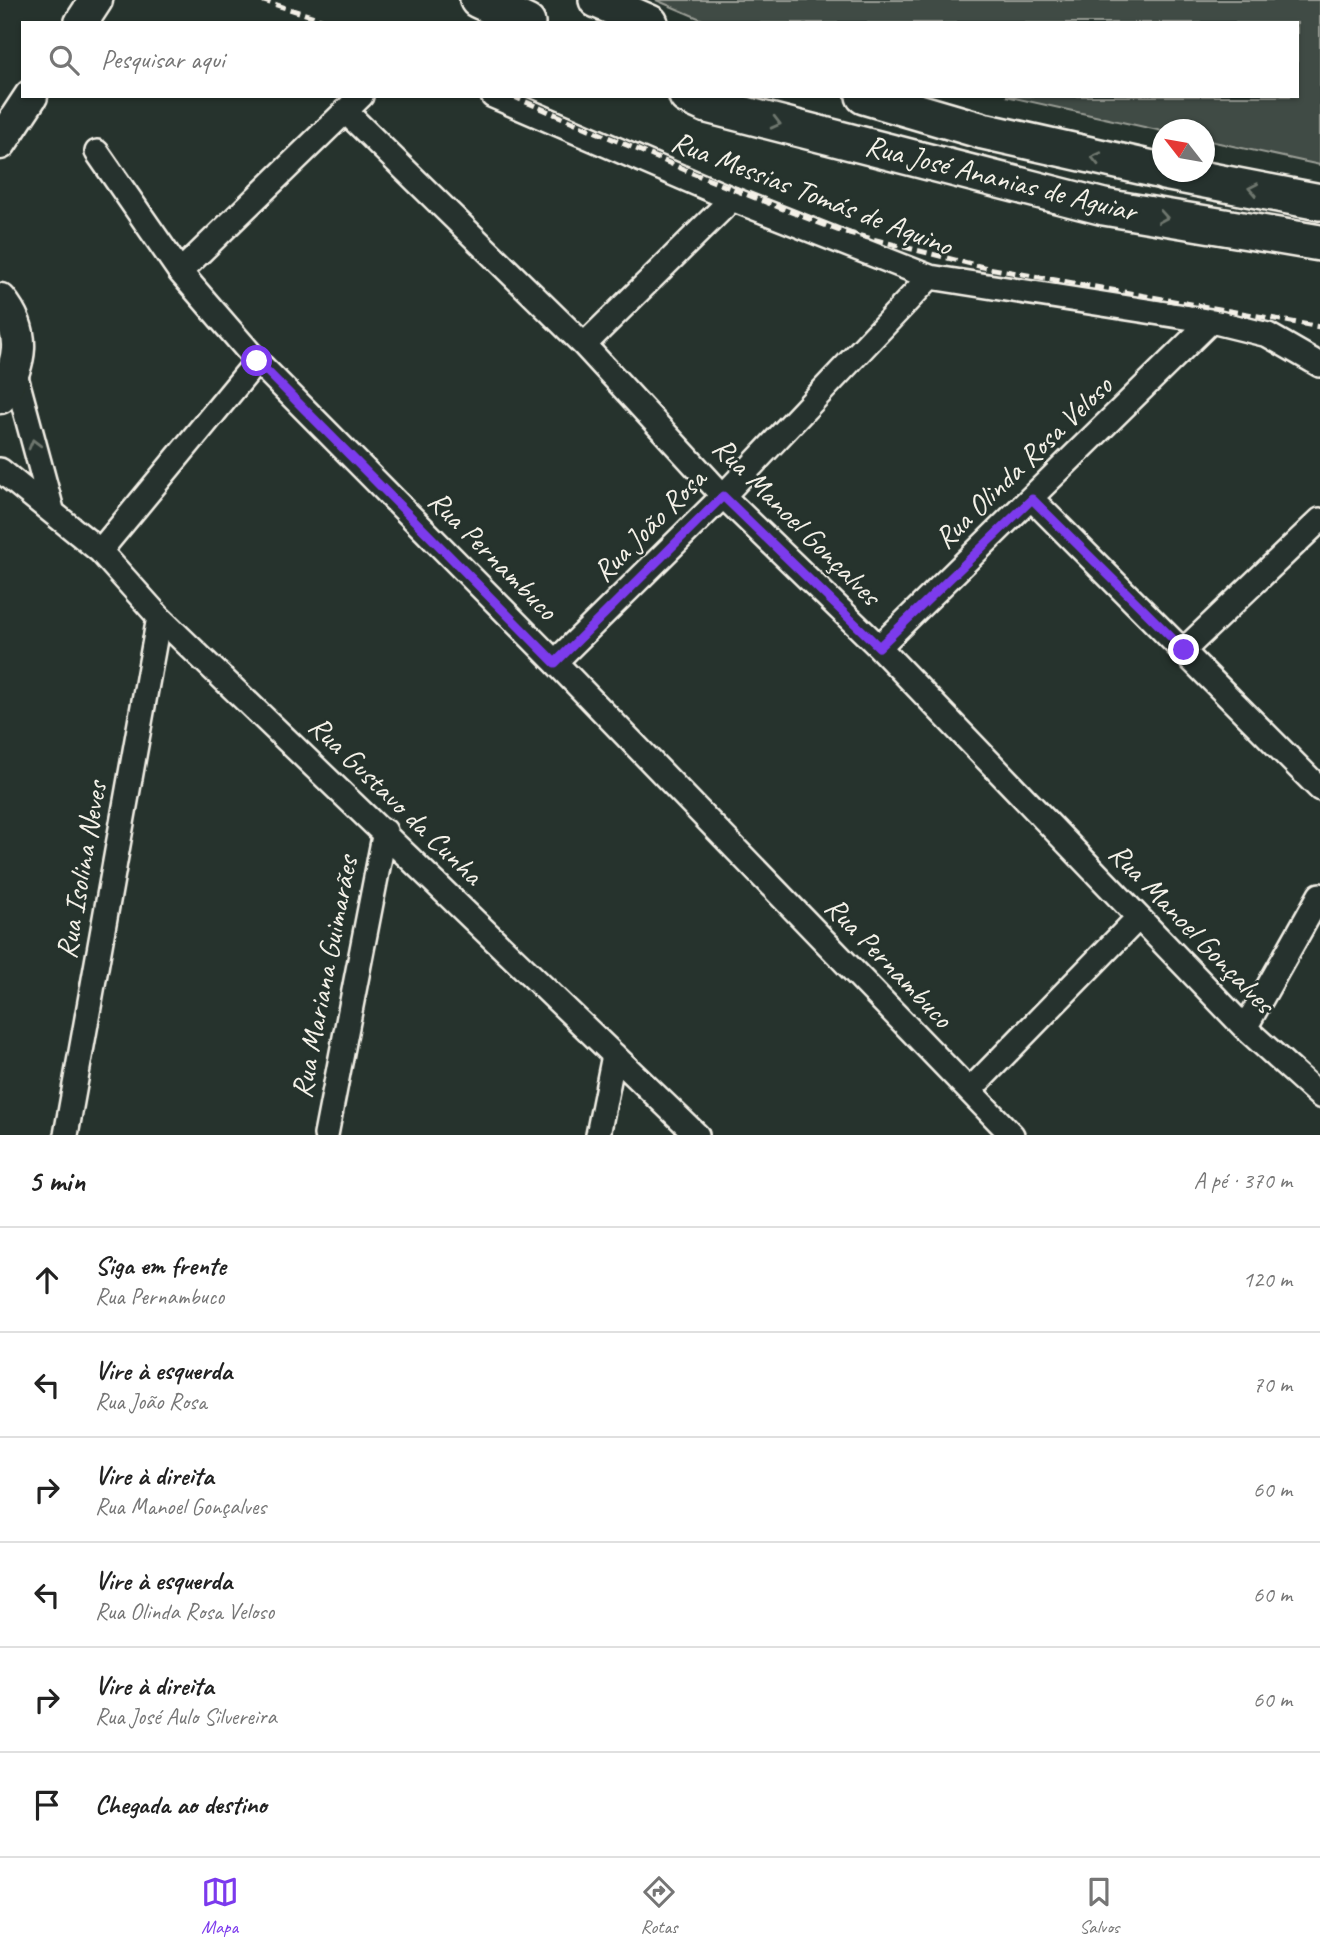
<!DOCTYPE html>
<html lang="pt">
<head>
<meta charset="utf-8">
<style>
  :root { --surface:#fff; --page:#f2f2f2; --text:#222; --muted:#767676; --line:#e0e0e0; --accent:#7c3aed }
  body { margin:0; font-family:Caveat,sans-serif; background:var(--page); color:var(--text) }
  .compass { position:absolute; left:1152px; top:119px; width:63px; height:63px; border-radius:50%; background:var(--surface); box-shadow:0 2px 5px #0004; rotate:301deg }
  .stop { position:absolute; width:21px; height:21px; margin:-16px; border:5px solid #7c3aed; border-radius:50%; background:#fff }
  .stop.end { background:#7c3aed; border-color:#fff; box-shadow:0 2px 7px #0008 }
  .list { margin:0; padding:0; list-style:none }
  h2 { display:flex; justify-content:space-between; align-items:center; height:91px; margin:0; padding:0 28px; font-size:30px }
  h2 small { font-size:23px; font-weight:400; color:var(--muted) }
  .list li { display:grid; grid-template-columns:46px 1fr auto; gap:21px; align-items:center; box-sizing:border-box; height:105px; padding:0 28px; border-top:2px solid var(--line) }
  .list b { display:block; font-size:26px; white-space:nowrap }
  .list p { margin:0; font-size:23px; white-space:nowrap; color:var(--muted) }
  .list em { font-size:23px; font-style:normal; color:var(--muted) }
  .icon { flex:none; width:38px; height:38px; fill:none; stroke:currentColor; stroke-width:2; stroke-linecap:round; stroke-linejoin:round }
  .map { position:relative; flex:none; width:1320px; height:1135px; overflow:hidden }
  .search { position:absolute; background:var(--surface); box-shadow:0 2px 5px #0004; left:21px; right:21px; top:21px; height:77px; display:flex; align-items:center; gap:18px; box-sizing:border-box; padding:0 24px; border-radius:0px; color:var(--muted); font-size:26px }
  .sheet { height:721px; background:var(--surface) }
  nav { display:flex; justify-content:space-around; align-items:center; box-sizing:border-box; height:98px; border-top:2px solid var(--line); background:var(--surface); font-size:19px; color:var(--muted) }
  nav a { display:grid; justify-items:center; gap:4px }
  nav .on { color:var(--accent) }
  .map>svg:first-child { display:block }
</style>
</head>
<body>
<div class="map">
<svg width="1320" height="1135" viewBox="0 0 1320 1135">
  <rect width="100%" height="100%" fill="#26332d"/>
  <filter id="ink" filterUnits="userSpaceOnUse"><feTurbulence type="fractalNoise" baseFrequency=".0143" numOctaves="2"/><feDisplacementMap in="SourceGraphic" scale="14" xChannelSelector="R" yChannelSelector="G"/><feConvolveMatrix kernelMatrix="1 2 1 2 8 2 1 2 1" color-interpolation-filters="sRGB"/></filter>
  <g filter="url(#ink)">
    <path fill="#414b45" stroke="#9a9e96" stroke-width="2" d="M656,0H1320V165L1205,140L1204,130L1162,131L1006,96H1297V23H710Z"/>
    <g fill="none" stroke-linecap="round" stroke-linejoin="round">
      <defs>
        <path id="street" d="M493,96L732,199L930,277L1211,321L1268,335L1320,365
          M345,111L584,345L723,496L879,647L1245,1028L1320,1096
          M97,152L180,272L257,361L555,662L1012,1135
          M180,272L361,96
          M584,345L732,199
          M15,373L52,510
          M0,470L100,551L159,617L697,1135
          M1032,499L1320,789
          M100,551L257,361
          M879,647L1211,321
          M1184,650L1320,520
          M555,662L723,496L930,277
          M1245,1028L1320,895
          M970,1090L1137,919
          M66,1135L159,617
          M326,1135L385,831
          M598,1135L614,1055"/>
        <path id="secondary" d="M81,23L96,0
          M0,143L31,96
          M0,300C27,333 21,363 0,397"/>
        <path id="primary" d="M478,0L527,23
          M597,0L650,23
          M687,96L707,105L1104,207L1320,243
          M864,96L983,131L1162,171
          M1164,172L1320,202"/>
      </defs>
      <use href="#street" stroke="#f4f1e8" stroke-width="28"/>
      <use href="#secondary" stroke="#f4f1e8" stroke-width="37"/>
      <use href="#primary" stroke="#f4f1e8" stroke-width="40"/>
      <use href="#street" stroke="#26332d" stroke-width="23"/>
      <use href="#secondary" stroke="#26332d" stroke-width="32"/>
      <use href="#primary" stroke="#26332d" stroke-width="35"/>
      <path stroke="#f4f1e8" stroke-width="5" stroke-dasharray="10 5" stroke-linecap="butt" d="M261,0L334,23
        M512,96L697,175L837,230L983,267L1320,327"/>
    </g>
    <defs><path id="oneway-chevron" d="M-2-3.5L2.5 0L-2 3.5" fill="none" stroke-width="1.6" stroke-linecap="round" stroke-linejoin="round" transform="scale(1.75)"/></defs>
    <g stroke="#6e766e">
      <use href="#oneway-chevron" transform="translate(776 123) rotate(14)"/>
      <use href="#oneway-chevron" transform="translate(1096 158) rotate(-167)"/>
      <use href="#oneway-chevron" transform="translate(1253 189) rotate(-169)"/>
      <use href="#oneway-chevron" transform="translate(1163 217) rotate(10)"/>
      <use href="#oneway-chevron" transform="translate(34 444) rotate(-105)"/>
    </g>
  </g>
  <g fill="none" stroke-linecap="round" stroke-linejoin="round" filter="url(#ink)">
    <path stroke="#7c3aed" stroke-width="9" d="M257,361L555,663L723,496L879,647L1032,499L1184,650"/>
  </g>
  <g text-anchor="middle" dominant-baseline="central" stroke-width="5" stroke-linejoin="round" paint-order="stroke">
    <g font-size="30" fill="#f4f1e8" stroke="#26332d">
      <text transform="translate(1001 178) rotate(14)">Rua José Ananias de Aguiar</text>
      <text transform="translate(812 193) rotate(21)">Rua Messias Tomás de Aquino</text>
      <text transform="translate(1023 462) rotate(-44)">Rua Olinda Rosa Veloso</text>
      <text transform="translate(797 521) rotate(45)">Rua Manoel Gonçalves</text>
      <text transform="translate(649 525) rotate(-45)">Rua João Rosa</text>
      <text transform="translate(493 555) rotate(45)">Rua Pernambuco</text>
      <text transform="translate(396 800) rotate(44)">Rua Gustavo da Cunha</text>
      <text transform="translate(81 870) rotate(-80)">Rua Isolina Neves</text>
      <text transform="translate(1192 928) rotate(46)">Rua Manoel Gonçalves</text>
      <text transform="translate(889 962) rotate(46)">Rua Pernambuco</text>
      <text transform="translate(324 977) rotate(-79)">Rua Mariana Guimarães</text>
    </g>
  </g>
</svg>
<svg class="compass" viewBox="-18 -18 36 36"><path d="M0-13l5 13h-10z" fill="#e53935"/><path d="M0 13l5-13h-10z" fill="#767676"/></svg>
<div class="stop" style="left:257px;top:361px"></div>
<div class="stop end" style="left:1184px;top:650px"></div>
<div class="search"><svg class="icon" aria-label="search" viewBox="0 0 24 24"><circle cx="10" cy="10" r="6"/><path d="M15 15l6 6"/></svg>Pesquisar aqui</div>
</div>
<section class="sheet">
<h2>5 min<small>A pé · 370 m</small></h2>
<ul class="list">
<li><svg class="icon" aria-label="ahead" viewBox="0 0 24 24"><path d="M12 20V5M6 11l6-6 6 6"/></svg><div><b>Siga em frente</b><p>Rua Pernambuco</p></div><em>120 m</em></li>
<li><svg class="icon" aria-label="left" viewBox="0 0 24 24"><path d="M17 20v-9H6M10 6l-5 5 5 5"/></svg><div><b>Vire à esquerda</b><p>Rua João Rosa</p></div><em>70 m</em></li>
<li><svg class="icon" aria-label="right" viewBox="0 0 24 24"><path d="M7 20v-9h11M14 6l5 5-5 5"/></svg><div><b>Vire à direita</b><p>Rua Manoel Gonçalves</p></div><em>60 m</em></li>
<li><svg class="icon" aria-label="left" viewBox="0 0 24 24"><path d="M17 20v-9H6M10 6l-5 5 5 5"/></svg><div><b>Vire à esquerda</b><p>Rua Olinda Rosa Veloso</p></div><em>60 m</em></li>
<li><svg class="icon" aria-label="right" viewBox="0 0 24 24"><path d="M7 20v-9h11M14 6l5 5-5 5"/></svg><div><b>Vire à direita</b><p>Rua José Aulo Silvereira</p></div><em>60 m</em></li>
<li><svg class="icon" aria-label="arrive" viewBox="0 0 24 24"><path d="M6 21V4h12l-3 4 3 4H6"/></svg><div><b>Chegada ao destino</b></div></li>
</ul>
</section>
<nav>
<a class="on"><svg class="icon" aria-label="map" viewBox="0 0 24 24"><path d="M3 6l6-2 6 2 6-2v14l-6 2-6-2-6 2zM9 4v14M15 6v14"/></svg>Mapa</a>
<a><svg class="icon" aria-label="directions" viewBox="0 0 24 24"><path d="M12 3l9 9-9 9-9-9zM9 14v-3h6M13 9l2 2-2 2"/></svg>Rotas</a>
<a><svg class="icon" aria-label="saved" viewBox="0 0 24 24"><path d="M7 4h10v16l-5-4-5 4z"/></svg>Salvos</a>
</nav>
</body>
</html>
